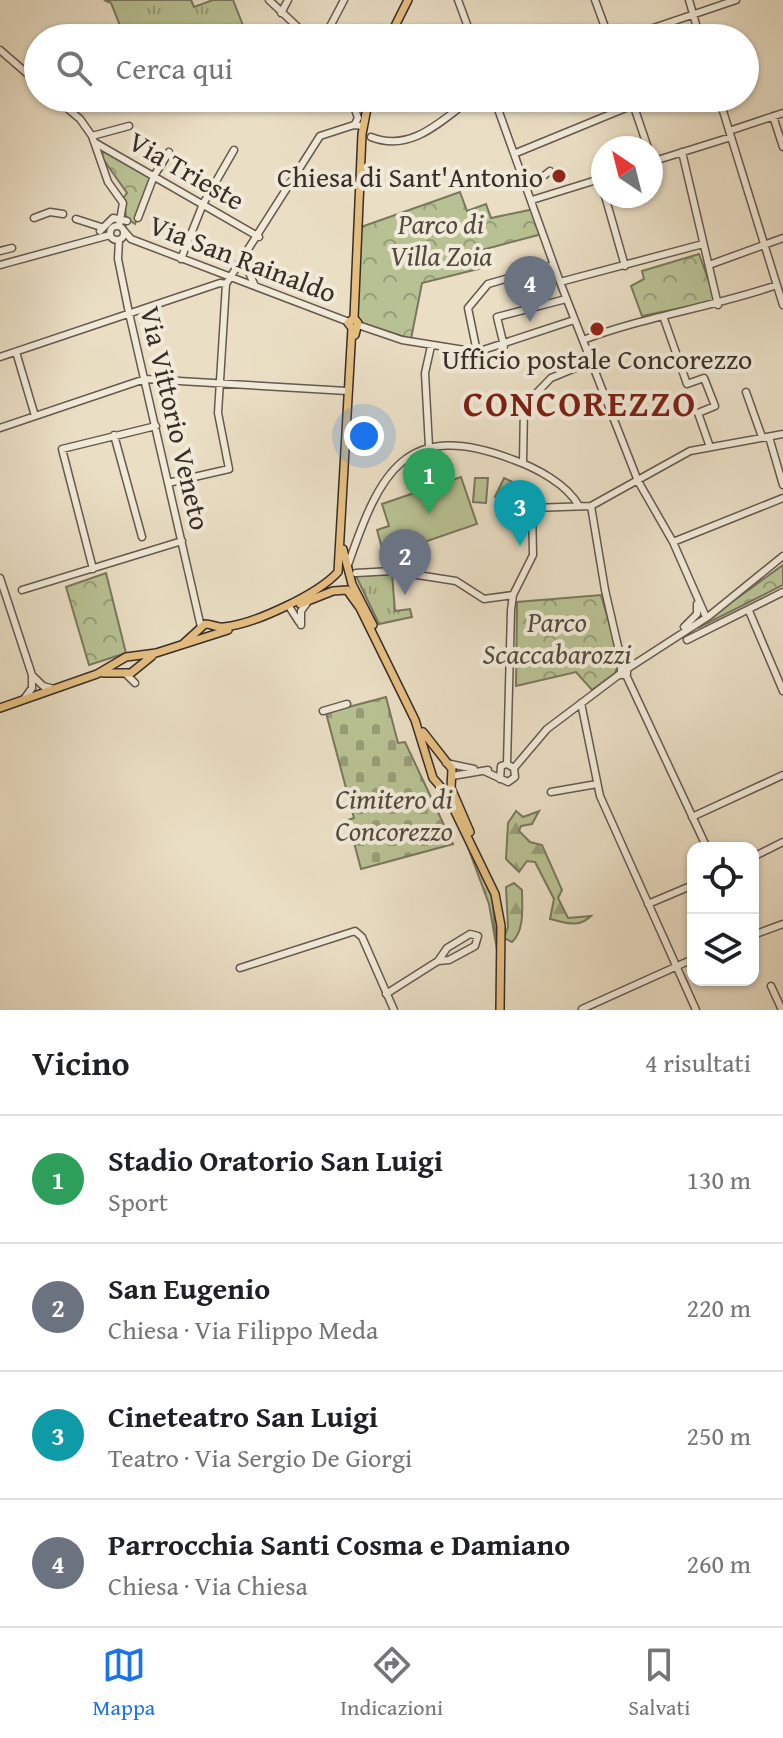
<!DOCTYPE html>
<html lang="it">
<head>
<meta charset="utf-8">
<style>
  :root { --surface:#fff; --page:#f6f6f6; --text:#202124; --muted:#757577; --line:#e0e0e0; --accent:#1a73e8 }
  body { margin:0; font-family:"Gentium Book Plus",serif; background:var(--page); color:var(--text) }
  .controls { position:absolute; right:24px; bottom:24px; display:grid; overflow:hidden; border-radius:16px; box-shadow:0 2px 6px #0004 }
  .controls button { width:72px; height:72px; display:grid; place-items:center; padding:0; border:0; border-bottom:2px solid var(--line); background:var(--surface); color:var(--text); font:40px sans-serif }
  .compass { position:absolute; left:591px; top:136px; width:72px; height:72px; border-radius:50%; background:var(--surface); box-shadow:0 2px 6px #0004; rotate:325deg }
  .you { position:absolute; left:364px; top:436px; width:28px; height:28px; margin:-20px; border:6px solid #fff; border-radius:50%; background:#1a73e8; box-shadow:0 0 0 12px #1a73e833 }
  .badge { display:grid; place-items:center; width:52px; height:52px; border-radius:50%; background:var(--accent); color:#fff; font-size:26px; font-weight:700 }
  .pin { position:absolute; translate:-50% -66px; filter:drop-shadow(0 2px 4px #0008) }
  .pin::after { content:''; position:absolute; top:42px; width:28px; height:24px; background:inherit; clip-path:polygon(0 0,100% 0,50% 100%) }
  .list { margin:0; padding:0; list-style:none }
  h2 { display:flex; justify-content:space-between; align-items:center; height:104px; margin:0; padding:0 32px; font-size:34px }
  h2 small { font-size:26px; font-weight:400; color:var(--muted) }
  .list li { display:grid; grid-template-columns:52px 1fr auto; gap:24px; align-items:center; box-sizing:border-box; height:128px; padding:0 32px; border-top:2px solid var(--line) }
  .list b { display:block; font-size:30px; white-space:nowrap }
  .list p { margin:0; font-size:26px; white-space:nowrap; color:var(--muted) }
  .list em { font-size:26px; font-style:normal; color:var(--muted) }
  .icon { flex:none; width:44px; height:44px; fill:none; stroke:currentColor; stroke-width:2; stroke-linecap:round; stroke-linejoin:round }
  .map { position:relative; flex:none; width:783px; height:1010px; overflow:hidden }
  .search { position:absolute; background:var(--surface); box-shadow:0 2px 6px #0004; left:24px; right:24px; top:24px; height:88px; display:flex; align-items:center; gap:20px; box-sizing:border-box; padding:0 28px; border-radius:44px; color:var(--muted); font-size:30px }
  .sheet { height:616px; background:var(--surface) }
  nav { display:flex; justify-content:space-around; align-items:center; box-sizing:border-box; height:112px; border-top:2px solid var(--line); background:var(--surface); font-size:22px; color:var(--muted) }
  nav a { display:grid; justify-items:center; gap:4px }
  nav .on { color:var(--accent) }
  .map>svg:first-child { display:block }
</style>
</head>
<body>
<div class="map">
<svg width="783" height="1010" viewBox="0 0 783 1010">
  <defs>
    <pattern id="grass-tufts" width="24" height="20" patternUnits="userSpaceOnUse" patternTransform="scale(2)"><rect width="24" height="20" fill="#b8c193"/><path d="M3 7l-1-3M5 7V3M7 7l1-3M15 17l-1-3M17 17v-4M19 17l1-3" fill="none" stroke="#979d78"/></pattern>
    <pattern id="forest-firs" width="22" height="20" patternUnits="userSpaceOnUse" patternTransform="scale(2)"><rect width="22" height="20" fill="#b8c193"/><path d="M5 1l3.5 6h-7zM16 11l3.5 6h-7z" fill="#979d78"/></pattern>
    <pattern id="cemetery-stones" width="16" height="16" patternUnits="userSpaceOnUse" patternTransform="scale(2)"><rect width="16" height="16" fill="#b8c193"/><path d="M2 7V4a2 2 0 0 1 4 0v3zM10 15v-3a2 2 0 0 1 4 0v3z" fill="#979d78"/></pattern>
    <pattern id="park-crowns" width="20" height="18" patternUnits="userSpaceOnUse" patternTransform="scale(2)"><rect width="20" height="18" fill="#b8c193"/><path d="M2 6a3 3 0 1 1 6 0M12 15a3 3 0 1 1 6 0" fill="none" stroke="#979d78"/></pattern>
  </defs>
  <rect width="100%" height="100%" fill="#eadec4"/>
  <filter id="stains"><feTurbulence type="fractalNoise" baseFrequency=".0025" numOctaves="4"/><feColorMatrix values="0 0 0 0 .2 0 0 0 0 .09 0 0 0 0 .02 0 0 0 .5 -.17"/></filter>
  <radialGradient id="worn" r=".72"><stop offset=".6" stop-color="#630" stop-opacity="0"/><stop offset="1" stop-color="#630" stop-opacity=".3"/></radialGradient>
  <path fill="url(#grass-tufts)" stroke="#78775d" stroke-width="2" d="M104,0H191L194,7L213,0H233L248,38H125L111,3Z
    M392,574L395,611L410,609L412,617L379,624L356,576Z
    M463,834L492,896L497,950L489,904Z"/>
  <path fill="url(#forest-firs)" stroke="#78775d" stroke-width="2" d="M516,811L523,817L539,811L532,824L521,826L519,831L530,842L542,845L562,890L558,898L568,918L591,916C578,929 565,922 550,919L554,899L535,862L527,861L519,872L506,859L508,823Z
    M514,883L522,890C522,907 525,930 512,942L504,938L508,927L506,887Z"/>
  <path fill="url(#cemetery-stones)" stroke="#78775d" stroke-width="2" d="M386,697L398,743L405,742L453,844L361,869L348,820L354,818L326,713Z"/>
  <path fill="url(#park-crowns)" stroke="#78775d" stroke-width="2" d="M105,151L151,178L135,224L126,218L124,197L127,193L101,156Z
    M460,192L467,211L486,204L491,218L534,209L542,234L478,251L482,268L422,283L411,339L362,323L357,315L361,227Z
    M699,254L716,301L642,316L631,286L644,279L642,271Z
    M783,565V585L698,628L697,627Z
    M106,573L126,653L89,665L66,587Z
    M601,595L620,661L615,673L592,690L576,672L516,686L517,602Z"/>
  <path fill="#b8c193" stroke="#78775d" stroke-width="2" d="M461,477L477,524L398,551L394,541L396,551L384,555L377,530L389,526L382,504Z
    M475,478H488L486,503L473,502Z
    M504,478L515,483L506,502L495,497Z"/>
  <g fill="none" stroke-linecap="round" stroke-linejoin="round">
    <defs>
      <path id="minor" d="M269,0L304,33L318,38
        M458,0L472,38
        M595,0L609,38
        M689,0L700,38
        M281,13L288,0
        M324,38L344,0
        M624,38L736,0
        M0,50L38,83
        M55,98L80,119L92,136L108,182L123,203L119,226
        M351,98L358,118L355,124
        M494,98L560,282L638,481L673,542L706,617
        M631,98L648,148
        M719,98L783,305
        M773,116L783,147
        M729,131L783,113
        M92,136L129,126
        M371,137C411,153 441,121 472,98
        M94,142L259,237
        M682,152L718,305
        M516,153L650,98
        M651,162L731,137
        M528,188L550,171
        M605,196L625,266
        M532,200L603,178
        M34,218L50,212L63,214
        M138,218L154,176L169,152
        M76,219L101,227
        M110 233a7 7 0 1 1 14 0a7 7 0 1 1-14 0Z
        M100,231L113,218L127,221
        M124,231L131,239L349,322
        M119,240L118,259L129,313L201,627
        M0,251L12,248
        M242,257L255,286
        M181,259L203,204L234,150
        M0,265L110,235
        M709,265L783,238
        M560,282L703,244
        M663,316L687,384L704,378L715,406L698,413L710,447
        M358,325L402,340L477,352L574,320
        M583,340C647,316 713,307 777,285
        M504,346L497,317L566,299
        M16,352L35,416
        M477,352L468,308L488,284L554,265
        M0,357L220,283L226,284
        M746,392L762,437
        M0,428L145,379L347,391
        M114,435L142,537
        M769,437L783,485
        M429,447L425,373L431,346
        M523,463L524,406L551,378L592,361
        M168,483L229,469L218,413L226,284L320,136L354,125L363,126
        M591,506L605,590L623,668
        M673,542L783,498
        M348,565C380,472 405,418 514,460C536,468 567,484 579,506
        M93,569L62,449L156,426
        M356,573L392,571L456,581L484,599L513,595
        M0,578L32,675V688L24,699
        M22,590L182,541
        M290,608L299,622
        M749,611L783,691
        M301,625V611L307,603
        M684,627L697,614V604
        M687,640L783,592
        M627,669V674L621,675V669H627L709,616L783,556
        M125,673L135,683
        M32,675L43,686L54,689
        M626,675L707,848
        M581,703L600,796L696,1010
        M323,711L347,704
        M446,763L474,769
        M507,764L511,610L513,595L533,555L532,508L591,506L690,451L783,434
        M514,768L547,729L620,674
        M484,771L508,782L515,777L514,768L507,764L501,766L500,779
        M452,776L488,770
        M551,792L597,784
        M692,817L783,775
        M753,857L783,842
        M648,904L693,885
        M753,935L783,924
        M240,968L355,931L362,937L394,1010
        M771,986L782,1010
        M386,994L438,961L449,960L475,946L478,936L470,934L447,948L438,961
        M582,1009L693,959"/>
      <path id="major" d="M389,38L408,0
        M355,335L358,323L354,318L362,134L369,98
        M343,549L352,584L373,625
        M347,590L360,608L415,720L433,778L446,793L495,894L501,926L500,1010
        M300,604L333,591L347,590
        M183,644L205,624C212,624 217,628 224,627C255,624 318,594 338,572L352,328L348,323L354,318
        M103,673H131L152,656
        M0,708L97,674L126,657L156,653L228,630
        M423,732L452,769L451,788L470,832"/>
    </defs>
    <use href="#minor" stroke="#65594e" stroke-width="9"/>
    <use href="#major" stroke="#392d27" stroke-width="10"/>
    <use href="#minor" stroke="#f1ead9" stroke-width="6"/>
    <use href="#major" stroke="#e5bf82" stroke-width="7"/>
  </g>
  <g fill="#8f2418" stroke="#f1ead9" stroke-width="3">
    <circle cx="559" cy="176" r="8"/>
    <circle cx="597" cy="329" r="8"/>
  </g>
  <g text-anchor="middle" dominant-baseline="central" stroke-width="8" stroke-linejoin="round" paint-order="stroke">
    <g font-size="28" fill="#392d27" stroke="#f1ead9">
      <text transform="translate(187 170) rotate(30)">Via Trieste</text>
      <text transform="translate(243 258) rotate(21)">Via San Rainaldo</text>
      <text transform="translate(176 418) rotate(77)">Via Vittorio Veneto</text>
    </g>
    <g font-size="28" fill="#392d27" stroke="#f1ead9" text-anchor="end">
      <text x="543" y="176">Chiesa di Sant'Antonio</text>
      <text x="597" y="358" text-anchor="middle">Ufficio postale Concorezzo</text>
    </g>
    <g font-size="28" font-style="italic" fill="#524b3d" stroke="#f1ead9">
      <text x="441" y="223">Parco di<tspan x="441" dy="32">Villa Zoia</tspan></text>
      <text x="557" y="621">Parco<tspan x="557" dy="32">Scaccabarozzi</tspan></text>
      <text x="394" y="798">Cimitero di<tspan x="394" dy="32">Concorezzo</tspan></text>
    </g>
    <g font-size="36" font-weight="bold" letter-spacing="2" fill="#7a1f14" stroke="#f1ead9">
      <text x="580" y="402">CONCOREZZO</text>
    </g>
  </g>
  <rect width="100%" height="100%" filter="url(#stains)"/>
  <rect width="100%" height="100%" fill="url(#worn)"/>
</svg>
<div class="controls">
<button><svg class="icon" aria-label="locate" viewBox="0 0 24 24"><circle cx="12" cy="12" r="6"/><path d="M12 2v4M12 18v4M2 12h4M18 12h4"/></svg></button>
<button><svg class="icon" aria-label="layers" viewBox="0 0 24 24"><path d="M12 4l9 5-9 5-9-5zM3 14l9 5 9-5"/></svg></button>
</div>
<svg class="compass" viewBox="-18 -18 36 36"><path d="M0-13l5 13h-10z" fill="#e53935"/><path d="M0 13l5-13h-10z" fill="#757577"/></svg>
<div class="you"></div>
<div class="pin badge" style="left:429px;top:514px;background:#2e9e5b">1</div>
<div class="pin badge" style="left:405px;top:595px;background:#6b7280">2</div>
<div class="pin badge" style="left:520px;top:546px;background:#0f9aa8">3</div>
<div class="pin badge" style="left:530px;top:322px;background:#6b7280">4</div>
<div class="search"><svg class="icon" aria-label="search" viewBox="0 0 24 24"><circle cx="10" cy="10" r="6"/><path d="M15 15l6 6"/></svg>Cerca qui</div>
</div>
<section class="sheet">
<h2>Vicino<small>4 risultati</small></h2>
<ul class="list">
<li><span class="badge" style="background:#2e9e5b">1</span><div><b>Stadio Oratorio San Luigi</b><p>Sport</p></div><em>130 m</em></li>
<li><span class="badge" style="background:#6b7280">2</span><div><b>San Eugenio</b><p>Chiesa · Via Filippo Meda</p></div><em>220 m</em></li>
<li><span class="badge" style="background:#0f9aa8">3</span><div><b>Cineteatro San Luigi</b><p>Teatro · Via Sergio De Giorgi</p></div><em>250 m</em></li>
<li><span class="badge" style="background:#6b7280">4</span><div><b>Parrocchia Santi Cosma e Damiano</b><p>Chiesa · Via Chiesa</p></div><em>260 m</em></li>
</ul>
</section>
<nav>
<a class="on"><svg class="icon" aria-label="map" viewBox="0 0 24 24"><path d="M3 6l6-2 6 2 6-2v14l-6 2-6-2-6 2zM9 4v14M15 6v14"/></svg>Mappa</a>
<a><svg class="icon" aria-label="directions" viewBox="0 0 24 24"><path d="M12 3l9 9-9 9-9-9zM9 14v-3h6M13 9l2 2-2 2"/></svg>Indicazioni</a>
<a><svg class="icon" aria-label="saved" viewBox="0 0 24 24"><path d="M7 4h10v16l-5-4-5 4z"/></svg>Salvati</a>
</nav>
</body>
</html>
